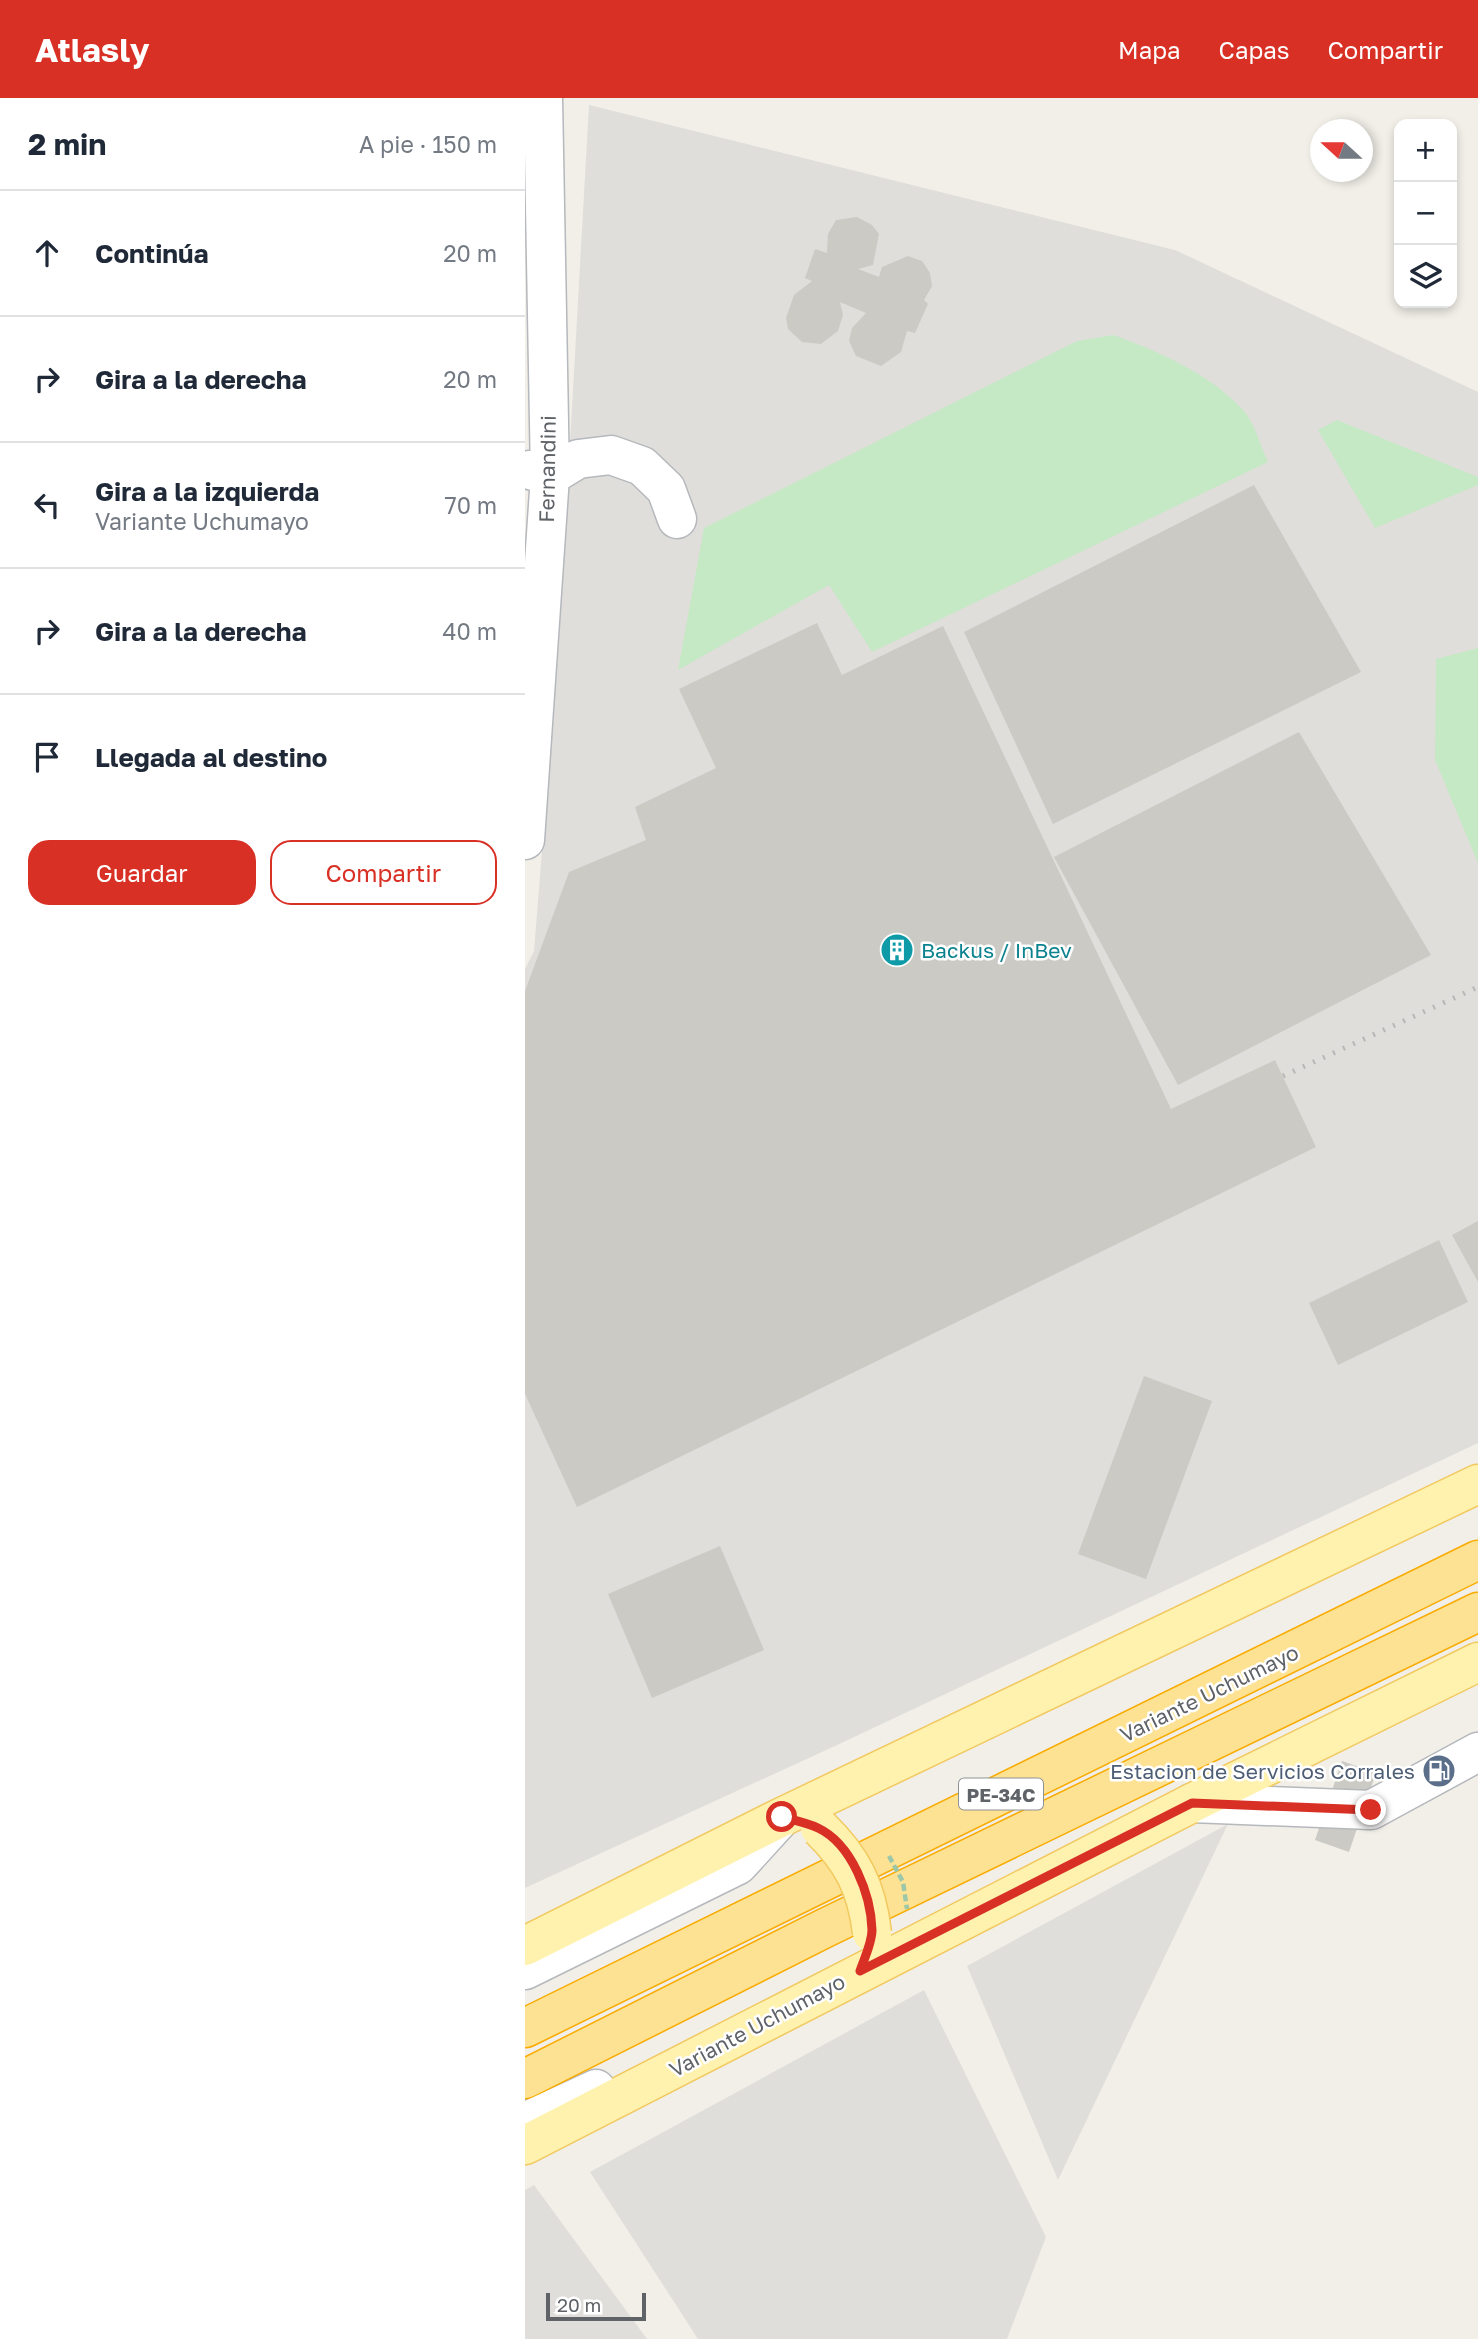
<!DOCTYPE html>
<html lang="es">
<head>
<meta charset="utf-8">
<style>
  :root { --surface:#fff; --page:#f6f6f7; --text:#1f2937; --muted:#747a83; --line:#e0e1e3; --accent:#d93025 }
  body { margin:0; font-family:"Golos Text",sans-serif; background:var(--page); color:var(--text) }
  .controls { position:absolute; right:21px; top:21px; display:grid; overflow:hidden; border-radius:14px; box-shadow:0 4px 10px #0003 }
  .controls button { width:63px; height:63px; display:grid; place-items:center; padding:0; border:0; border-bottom:2px solid var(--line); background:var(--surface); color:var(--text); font:35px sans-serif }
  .compass { position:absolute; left:785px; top:21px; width:63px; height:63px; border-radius:50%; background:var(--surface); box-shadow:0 4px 10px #0003; rotate:291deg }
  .scale { position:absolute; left:21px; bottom:18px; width:100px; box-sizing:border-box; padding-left:7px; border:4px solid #5f6368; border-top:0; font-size:19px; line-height:24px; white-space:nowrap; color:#5f6368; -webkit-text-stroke:5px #fff; paint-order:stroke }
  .stop { position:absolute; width:21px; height:21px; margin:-16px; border:5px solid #d93025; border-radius:50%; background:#fff }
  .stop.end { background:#d93025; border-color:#fff; box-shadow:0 2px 7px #0008 }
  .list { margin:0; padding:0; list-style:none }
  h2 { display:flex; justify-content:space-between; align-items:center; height:91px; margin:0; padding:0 28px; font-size:30px }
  h2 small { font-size:23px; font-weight:400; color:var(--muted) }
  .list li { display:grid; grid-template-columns:46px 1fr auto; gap:21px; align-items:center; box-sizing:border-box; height:126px; padding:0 28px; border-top:2px solid var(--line) }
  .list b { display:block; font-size:26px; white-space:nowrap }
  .list p { margin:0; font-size:23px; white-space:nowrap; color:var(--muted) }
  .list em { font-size:23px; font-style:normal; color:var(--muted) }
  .actions { display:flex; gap:14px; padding:21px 28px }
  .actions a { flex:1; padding:16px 0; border:2px solid var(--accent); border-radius:21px; text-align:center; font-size:24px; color:var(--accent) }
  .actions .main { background:var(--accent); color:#fff }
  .icon { flex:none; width:38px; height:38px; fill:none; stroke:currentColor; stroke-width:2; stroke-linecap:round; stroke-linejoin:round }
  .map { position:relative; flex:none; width:953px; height:2241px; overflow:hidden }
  header { display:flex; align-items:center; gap:42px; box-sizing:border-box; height:98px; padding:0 35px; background:var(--accent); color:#fff }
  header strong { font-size:33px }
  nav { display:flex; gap:38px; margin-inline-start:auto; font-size:24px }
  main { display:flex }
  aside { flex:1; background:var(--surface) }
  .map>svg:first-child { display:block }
</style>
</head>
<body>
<header>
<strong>Atlasly</strong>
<nav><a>Mapa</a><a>Capas</a><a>Compartir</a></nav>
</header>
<main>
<aside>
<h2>2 min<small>A pie · 150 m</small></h2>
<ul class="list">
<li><svg class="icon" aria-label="ahead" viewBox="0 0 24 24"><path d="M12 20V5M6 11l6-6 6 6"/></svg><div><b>Continúa</b></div><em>20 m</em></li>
<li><svg class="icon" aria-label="right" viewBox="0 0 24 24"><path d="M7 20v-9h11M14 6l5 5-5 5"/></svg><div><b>Gira a la derecha</b></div><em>20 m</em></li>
<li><svg class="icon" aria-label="left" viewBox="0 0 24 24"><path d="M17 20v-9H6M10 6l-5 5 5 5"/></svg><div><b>Gira a la izquierda</b><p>Variante Uchumayo</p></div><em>70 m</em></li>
<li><svg class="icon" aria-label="right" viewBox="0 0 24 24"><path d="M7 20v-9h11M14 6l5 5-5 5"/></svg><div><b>Gira a la derecha</b></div><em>40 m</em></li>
<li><svg class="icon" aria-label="arrive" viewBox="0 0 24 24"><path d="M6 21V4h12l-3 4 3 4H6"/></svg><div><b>Llegada al destino</b></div></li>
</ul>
<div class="actions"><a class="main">Guardar</a><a>Compartir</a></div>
</aside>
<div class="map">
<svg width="953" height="2241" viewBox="0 0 953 2241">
  <rect width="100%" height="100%" fill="#f1efe8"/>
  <path fill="#e0deda" d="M64,7L650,152L953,294V1345L310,1648L0,1790V871L9,853L34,541Z
    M703,1726L533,2082L442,1868Z
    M399,1892L521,2139L482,2241H173L65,2074Z
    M9,2087L122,2241H0V2092Z"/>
  <path fill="#c5e8c5" d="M588,237C634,253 687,277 720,314C730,327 736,349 743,364L347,554L304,487L153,572L179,430L552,243Z
    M812,322L953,379V387L850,430L793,332Z
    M953,550V765L910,662L911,561Z"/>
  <path fill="#cccac5" d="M332,119L347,127L354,136L348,167L333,171L354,179L357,169L383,158L397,163L405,175L407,188L399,202L403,206L390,235L382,233L376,254L356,268L331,258L324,243L327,230L341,215L315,204L318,217L313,233L296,246L277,244L263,231L261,220L269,197L287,183L280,180L290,151L302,155L303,136L311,122Z
    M729,387L836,574L528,726L439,534Z
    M292,525L317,577L418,528L646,1011L750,962L791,1049L52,1409L0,1296V893L44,774L121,742L110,709L191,670L154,591Z
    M774,634L906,857L653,987L529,759Z
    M953,1123V1184L927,1137Z
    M914,1142L943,1204L813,1267L784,1205Z
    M619,1278L687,1303L621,1481L553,1456Z
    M195,1448L239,1552L127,1600L83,1496Z
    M817,1663L851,1675L824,1754L790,1742Z"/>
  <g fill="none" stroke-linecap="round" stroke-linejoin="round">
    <defs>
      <path id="minor" d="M5,372L25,378L53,361L86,357L117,368L141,391L152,421
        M0,742L25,378L18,0
        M667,1705L846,1712L953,1654
        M0,1872L213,1767L255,1721
        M0,2024L71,1991"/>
      <path id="major" d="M0,1848L257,1719L953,1386
        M0,2047L667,1705L953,1564"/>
      <path id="highway" d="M0,1930L953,1462
        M0,1981L300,1830L953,1514"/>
    </defs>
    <use href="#minor" stroke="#b5b8bc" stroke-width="41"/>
    <use href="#major" stroke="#f2c960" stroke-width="41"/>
    <use href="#highway" stroke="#f9ab00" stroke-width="41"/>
    <use href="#minor" stroke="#fff" stroke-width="38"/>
    <use href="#major" stroke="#fff2af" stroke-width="38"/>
    <use href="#highway" stroke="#fde293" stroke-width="38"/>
    <path stroke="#b6b7b8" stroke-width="5" stroke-dasharray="2 9" stroke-linecap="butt" d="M758,978L953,889"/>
    <defs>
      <path id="major-bridge" d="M295,1730C327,1761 342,1790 347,1835"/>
    </defs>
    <use href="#major-bridge" stroke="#f2c960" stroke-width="41" stroke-linecap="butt"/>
    <path stroke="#9cc7a9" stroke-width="4.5" stroke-dasharray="7 3.5" stroke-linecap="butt" d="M364,1758L378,1784L382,1811"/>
    <use href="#major-bridge" stroke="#fff2af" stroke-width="38"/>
  </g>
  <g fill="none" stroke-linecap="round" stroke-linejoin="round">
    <path stroke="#d93025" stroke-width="9" d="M257,1719C268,1722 282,1725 293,1730C327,1746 346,1797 347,1832C347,1845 339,1861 335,1873L667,1705L846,1712"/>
  </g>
  <defs>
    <symbol id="building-disc" viewBox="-11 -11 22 22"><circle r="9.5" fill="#0f9aa8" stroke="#fff"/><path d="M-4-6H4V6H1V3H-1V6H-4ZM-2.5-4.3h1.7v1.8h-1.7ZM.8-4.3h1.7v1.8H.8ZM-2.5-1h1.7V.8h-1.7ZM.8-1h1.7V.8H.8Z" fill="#fff"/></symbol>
    <symbol id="fuel-disc" viewBox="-11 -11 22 22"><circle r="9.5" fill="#5c6f8a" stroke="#fff"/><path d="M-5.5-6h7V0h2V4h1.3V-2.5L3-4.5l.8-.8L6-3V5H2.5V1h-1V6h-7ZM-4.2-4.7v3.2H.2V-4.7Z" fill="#fff"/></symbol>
  </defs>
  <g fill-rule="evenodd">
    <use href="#building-disc" x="353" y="833" width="38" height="38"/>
    <use href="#fuel-disc" x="895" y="1654" width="38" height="38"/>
  </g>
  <g text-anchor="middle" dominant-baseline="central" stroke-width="5" stroke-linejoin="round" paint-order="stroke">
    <rect fill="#fff" stroke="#8f9295" stroke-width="2" x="434" y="1680.5" width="84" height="31" rx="5"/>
    <g font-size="19" font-weight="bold" fill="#5f6368">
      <text x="476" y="1696">PE-34C</text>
    </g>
    <g font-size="21" fill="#5f6368" stroke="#fff">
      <text transform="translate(22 371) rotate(-89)">Fernandini</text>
      <text transform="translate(684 1595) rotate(-26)">Variante Uchumayo</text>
      <text transform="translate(232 1927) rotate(-28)">Variante Uchumayo</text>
    </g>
    <g font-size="21" fill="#0d838f" stroke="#fff" text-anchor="start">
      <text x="396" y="852">Backus / InBev</text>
    </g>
    <g font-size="21" fill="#4e5e75" stroke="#fff" text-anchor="end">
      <text x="890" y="1673">Estacion de Servicios Corrales</text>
    </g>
  </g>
</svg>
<div class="controls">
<button>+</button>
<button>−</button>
<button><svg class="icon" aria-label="layers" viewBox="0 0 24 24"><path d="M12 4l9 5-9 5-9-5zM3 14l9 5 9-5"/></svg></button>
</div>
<svg class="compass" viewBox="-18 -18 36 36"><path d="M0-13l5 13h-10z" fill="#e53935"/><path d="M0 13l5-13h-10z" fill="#747a83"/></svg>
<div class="scale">20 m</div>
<div class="stop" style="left:257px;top:1719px"></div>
<div class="stop end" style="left:846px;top:1712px"></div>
</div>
</main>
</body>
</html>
